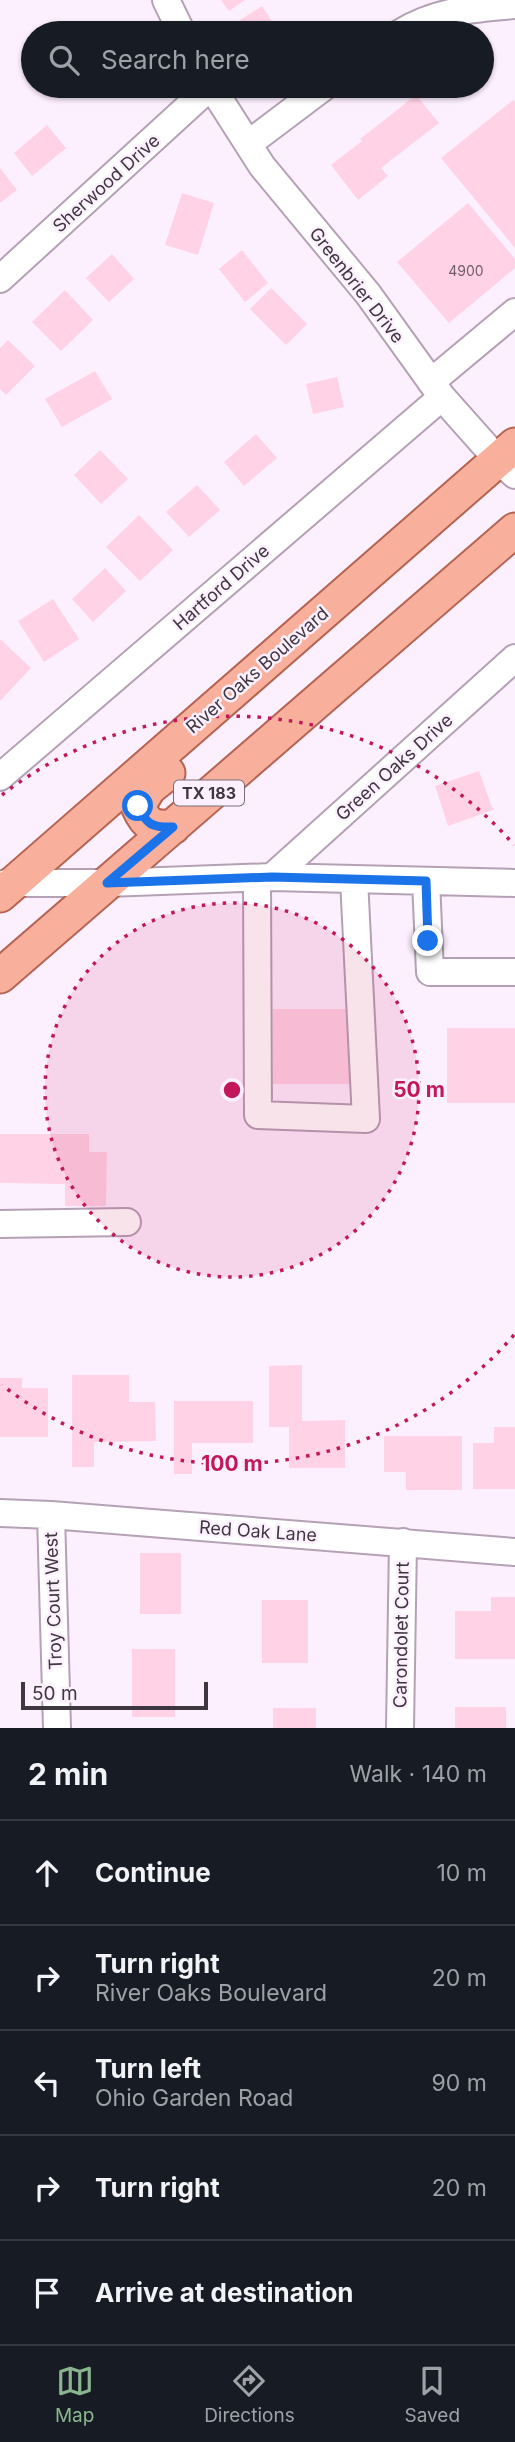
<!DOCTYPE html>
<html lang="en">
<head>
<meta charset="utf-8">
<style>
  :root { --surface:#171b24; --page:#242831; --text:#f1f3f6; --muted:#9ea1a6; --line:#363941; --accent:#8bb590 }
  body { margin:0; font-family:Inter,sans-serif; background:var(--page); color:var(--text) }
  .scale { position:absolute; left:21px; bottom:18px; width:187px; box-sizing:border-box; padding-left:7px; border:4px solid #3f3740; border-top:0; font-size:19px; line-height:24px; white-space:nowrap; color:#3f3740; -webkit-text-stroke:5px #fdf0fe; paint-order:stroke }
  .stop { position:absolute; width:21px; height:21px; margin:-16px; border:5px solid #1a73e8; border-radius:50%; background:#fff }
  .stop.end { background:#1a73e8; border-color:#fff; box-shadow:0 2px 7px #0008 }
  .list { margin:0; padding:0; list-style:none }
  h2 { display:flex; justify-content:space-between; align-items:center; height:91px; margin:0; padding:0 28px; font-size:30px }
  h2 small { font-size:23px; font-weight:400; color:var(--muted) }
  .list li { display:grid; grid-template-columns:46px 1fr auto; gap:21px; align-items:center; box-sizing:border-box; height:105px; padding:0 28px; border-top:2px solid var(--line) }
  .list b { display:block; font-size:26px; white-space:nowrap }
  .list p { margin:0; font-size:23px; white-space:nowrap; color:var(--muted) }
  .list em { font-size:23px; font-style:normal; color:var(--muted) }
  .icon { flex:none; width:38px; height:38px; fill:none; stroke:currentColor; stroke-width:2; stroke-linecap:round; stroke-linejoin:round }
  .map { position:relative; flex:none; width:515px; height:1728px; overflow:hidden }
  .search { position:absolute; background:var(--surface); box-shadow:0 2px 5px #0004; left:21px; right:21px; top:21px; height:77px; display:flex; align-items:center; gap:18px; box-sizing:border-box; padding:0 24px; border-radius:38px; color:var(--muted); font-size:26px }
  .sheet { height:616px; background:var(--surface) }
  nav { display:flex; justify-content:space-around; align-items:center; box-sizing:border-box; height:98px; border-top:2px solid var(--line); background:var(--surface); font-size:19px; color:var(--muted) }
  nav a { display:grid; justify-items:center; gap:4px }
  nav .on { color:var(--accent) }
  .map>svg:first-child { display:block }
</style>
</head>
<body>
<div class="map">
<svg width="515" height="1728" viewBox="0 0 515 1728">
  <rect width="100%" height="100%" fill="#fdf0fe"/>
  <path fill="#ffd2e5" d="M221,0H245L229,11Z
    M262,6L279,33H240L234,24Z
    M79,86H125V90L80,94Z
    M416,95L439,123L381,168L388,176L358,200L331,165L362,141L360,139Z
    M513,100L515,102V248L441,158Z
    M47,125L66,148L32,176L14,153Z
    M0,168L17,190L0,203Z
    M182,193L214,203L198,255L165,245Z
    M468,203L515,259V268L449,323L397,262Z
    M242,250L268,283L245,302L219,269Z
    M112,254L134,279L109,302L86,278Z
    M271,288L307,324L286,345L250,309Z
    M65,290L93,320L61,351L32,322Z
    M8,340L35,366L6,395L0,389V348Z
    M95,371L112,399L62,427L45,399Z
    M337,377L344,407L313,414L306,384Z
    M256,434L277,458L244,486L224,462Z
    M100,450L128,479L101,504L74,475Z
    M197,485L220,510L189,537L166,512Z
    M139,515L173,550L140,581L106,547Z
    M105,568L126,591L93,622L72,599Z
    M53,599L79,639L44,662L18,621Z
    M0,639L31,668L0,701Z
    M479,771L493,810L448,826L435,786Z
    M273,1009H353V1084H273Z
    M447,1028H515V1103H447Z
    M0,1134H89V1152H107L106,1206H65V1184L0,1183Z
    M302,1365V1421L345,1420V1468H289V1427H269V1366Z
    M72,1375H129V1402H155L156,1441L94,1442V1467H72Z
    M0,1378H22V1388H48V1437H0Z
    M174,1401H253V1443H192V1474H174Z
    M494,1427H515V1489H473V1443H494Z
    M384,1436H462V1490H406V1472H384Z
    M140,1553H181V1614H140Z
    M491,1597H515V1659H455V1611H491Z
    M262,1600H308V1663H262Z
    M132,1649H175V1717H132Z
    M455,1707H506V1728H455Z
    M273,1708H316V1728H273Z"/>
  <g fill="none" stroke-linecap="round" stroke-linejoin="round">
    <defs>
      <path id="minor" d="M166,0L182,33
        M400,33C438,10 472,9 515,5
        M211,86L262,166L368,294L442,397L498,460L515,475
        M248,144L325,86
        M0,279L211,86
        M431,382L515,312
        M0,777L442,397
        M272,877L515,658
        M257,878L258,1115L366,1119L354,879
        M426,881L430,972H515
        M6,883H107L272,877L515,883
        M0,1224L127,1222
        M0,1513L51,1515L515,1552
        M51,1515L57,1728
        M400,1728L403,1542"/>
      <path id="major" d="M168,773L149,788L138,806C146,825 152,828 173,827
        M0,895L515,445
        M0,976L515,530"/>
    </defs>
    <use href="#minor" stroke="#b4a1b5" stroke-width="30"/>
    <use href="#major" stroke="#b56452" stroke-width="37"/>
    <use href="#minor" stroke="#fff" stroke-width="26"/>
    <use href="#major" stroke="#f8b09d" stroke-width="33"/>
  </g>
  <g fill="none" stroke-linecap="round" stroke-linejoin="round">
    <path stroke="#1a73e8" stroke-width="9" d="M138,806C146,824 152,828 173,827L107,883L272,877L426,881L428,941"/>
  </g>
  <circle cx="232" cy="1090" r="187" fill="#c2185b" fill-opacity=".12"/>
  <g fill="none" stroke="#c2185b" stroke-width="3.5" stroke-dasharray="3.5 7">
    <circle cx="232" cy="1090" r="187"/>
    <path d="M514 1335A374 374 0 0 1 2 1385M2 795A374 374 0 0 1 514 845"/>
  </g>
  <g text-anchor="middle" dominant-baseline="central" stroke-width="5" stroke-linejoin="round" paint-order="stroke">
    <g font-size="14" fill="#6f5e69">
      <text x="466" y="270">4900</text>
    </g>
    <rect fill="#fdf0fe" stroke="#786e79" stroke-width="2" x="174" y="780.5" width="70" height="25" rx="5"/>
    <g font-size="16" font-weight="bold" fill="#3f3740">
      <text x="209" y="793">TX 183</text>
    </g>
    <g font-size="18" fill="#3f3740" stroke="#fdf0fe">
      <text transform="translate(106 183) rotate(-42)">Sherwood Drive</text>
      <text transform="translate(357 285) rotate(52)">Greenbrier Drive</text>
      <text transform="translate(221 587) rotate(-41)">Hartford Drive</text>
      <text transform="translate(257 670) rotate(-41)">River Oaks Boulevard</text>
      <text transform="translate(394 767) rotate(-42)">Green Oaks Drive</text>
      <text transform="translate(258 1531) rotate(4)">Red Oak Lane</text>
      <text transform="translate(53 1601) rotate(-92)">Troy Court West</text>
      <text transform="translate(401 1635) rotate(-89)">Carondolet Court</text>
    </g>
  </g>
  <circle cx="232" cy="1090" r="10" fill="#c2185b" stroke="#fdf0fe" stroke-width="3.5"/>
  <g font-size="21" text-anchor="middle" font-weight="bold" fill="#c2185b" stroke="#fdf0fe" stroke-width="5" stroke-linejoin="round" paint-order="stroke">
    <text x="419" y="1097">50 m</text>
    <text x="232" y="1471">100 m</text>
  </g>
</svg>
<div class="scale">50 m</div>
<div class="stop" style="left:138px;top:806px"></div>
<div class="stop end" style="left:428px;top:941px"></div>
<div class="search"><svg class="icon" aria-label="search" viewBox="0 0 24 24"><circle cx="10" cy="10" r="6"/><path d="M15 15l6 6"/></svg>Search here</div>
</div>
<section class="sheet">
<h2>2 min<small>Walk · 140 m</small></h2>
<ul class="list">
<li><svg class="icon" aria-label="ahead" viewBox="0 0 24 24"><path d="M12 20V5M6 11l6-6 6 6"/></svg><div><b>Continue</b></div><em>10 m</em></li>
<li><svg class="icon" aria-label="right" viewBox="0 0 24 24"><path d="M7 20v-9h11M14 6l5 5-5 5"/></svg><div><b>Turn right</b><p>River Oaks Boulevard</p></div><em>20 m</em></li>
<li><svg class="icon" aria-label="left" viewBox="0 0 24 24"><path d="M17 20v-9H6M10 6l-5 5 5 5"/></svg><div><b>Turn left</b><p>Ohio Garden Road</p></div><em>90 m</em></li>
<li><svg class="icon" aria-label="right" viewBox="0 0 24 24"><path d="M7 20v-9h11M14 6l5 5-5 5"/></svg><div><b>Turn right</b></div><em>20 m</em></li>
<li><svg class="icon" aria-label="arrive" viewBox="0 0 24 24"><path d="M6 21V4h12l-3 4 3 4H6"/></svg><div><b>Arrive at destination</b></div></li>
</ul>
</section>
<nav>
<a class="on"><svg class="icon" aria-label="map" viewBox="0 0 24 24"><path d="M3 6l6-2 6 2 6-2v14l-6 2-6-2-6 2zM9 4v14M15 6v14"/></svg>Map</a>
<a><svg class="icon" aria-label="directions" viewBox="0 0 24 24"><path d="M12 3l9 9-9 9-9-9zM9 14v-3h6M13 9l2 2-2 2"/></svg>Directions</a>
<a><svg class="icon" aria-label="saved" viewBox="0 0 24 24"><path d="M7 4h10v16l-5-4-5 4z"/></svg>Saved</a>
</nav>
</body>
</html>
